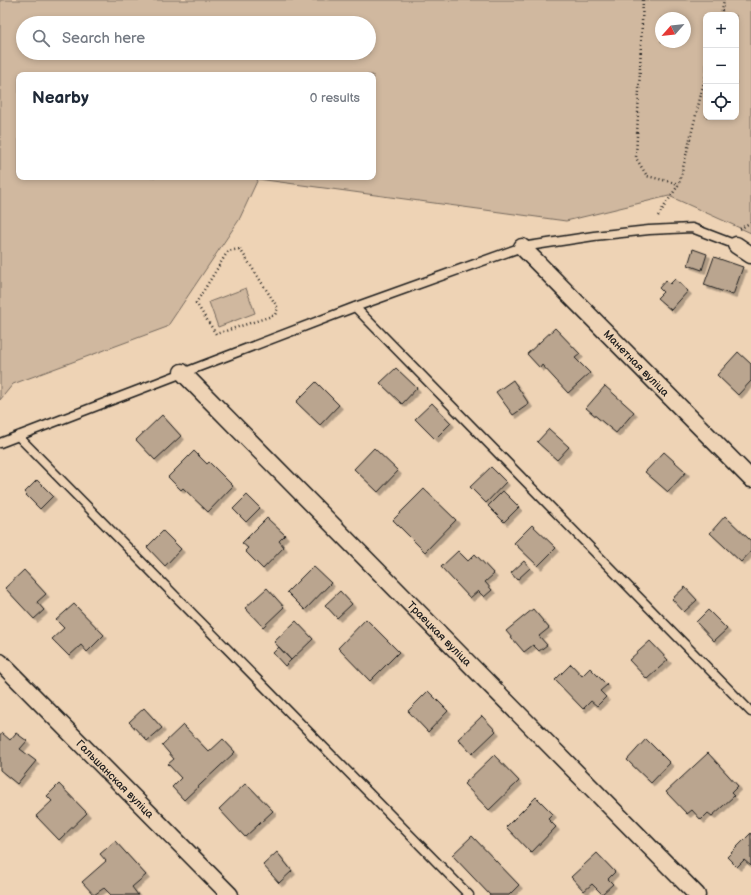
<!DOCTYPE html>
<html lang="en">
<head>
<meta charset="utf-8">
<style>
  :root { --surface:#fff; --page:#f2f2f3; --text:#1f2937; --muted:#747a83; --line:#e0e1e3 }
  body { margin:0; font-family:"Balsamiq Sans",sans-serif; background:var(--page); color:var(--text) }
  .controls { position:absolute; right:12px; top:12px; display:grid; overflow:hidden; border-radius:8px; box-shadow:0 2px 6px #0003 }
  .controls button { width:36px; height:36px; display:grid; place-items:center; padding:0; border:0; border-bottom:1px solid var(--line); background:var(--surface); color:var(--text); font:20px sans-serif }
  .compass { position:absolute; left:655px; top:12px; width:36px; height:36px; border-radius:50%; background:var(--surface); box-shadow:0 2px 6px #0003; rotate:243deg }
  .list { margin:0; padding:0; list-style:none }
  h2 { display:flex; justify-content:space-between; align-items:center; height:52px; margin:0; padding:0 16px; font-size:17px }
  h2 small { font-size:13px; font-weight:400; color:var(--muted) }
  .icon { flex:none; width:22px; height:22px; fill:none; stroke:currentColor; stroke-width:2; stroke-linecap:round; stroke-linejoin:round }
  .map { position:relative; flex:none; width:751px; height:895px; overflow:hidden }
  .search { position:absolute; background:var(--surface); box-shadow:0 2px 6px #0003; left:16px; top:16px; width:360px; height:44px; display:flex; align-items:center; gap:10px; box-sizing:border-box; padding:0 14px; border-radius:22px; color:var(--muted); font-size:15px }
  .panel { position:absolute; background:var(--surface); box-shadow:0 2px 6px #0003; left:16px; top:72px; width:360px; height:108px; border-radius:8px }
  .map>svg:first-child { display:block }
</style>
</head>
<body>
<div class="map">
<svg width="751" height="895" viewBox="0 0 751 895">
  <defs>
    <filter id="shadow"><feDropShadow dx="3.5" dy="3.5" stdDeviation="0" flood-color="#0004"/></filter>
  </defs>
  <rect width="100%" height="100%" fill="#eed3b5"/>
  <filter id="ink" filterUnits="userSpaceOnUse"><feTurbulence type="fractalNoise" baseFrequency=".025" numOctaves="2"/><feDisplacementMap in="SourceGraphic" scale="8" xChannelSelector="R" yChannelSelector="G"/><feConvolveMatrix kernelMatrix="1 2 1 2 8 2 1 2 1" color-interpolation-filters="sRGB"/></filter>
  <g filter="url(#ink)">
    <path fill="#d0b89f" stroke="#766a5e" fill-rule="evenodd" d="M0,0H751V233L669,196L566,221L258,179L239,220L167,327L13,384L0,400ZM706,15H736V117H706ZM661,18H685V42H661ZM23,23H369V53H23ZM19,75H373V177H19Z
      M246,288L255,313L218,327L209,302Z"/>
    <path fill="#baa58f" stroke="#1c1c1c" filter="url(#shadow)" d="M693,249L707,254L702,270L688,265Z
      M714,257L743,267L733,295L704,285Z
      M675,279L688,291L671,310L657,298L663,292L659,288L666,280L670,284Z
      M555,328L580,354L575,358L590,373L568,393L542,365L540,368L527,354Z
      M738,352L751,364V381L738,395L717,375Z
      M396,368L417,388L402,404L380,383Z
      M513,380L529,404L513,415L496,392Z
      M316,382L339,405L320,425L296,402Z
      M605,386L634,412L616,433L586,408Z
      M432,403L451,423L435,439L415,419Z
      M162,415L181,436L155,460L136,440Z
      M549,429L569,447L557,460L537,442Z
      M374,448L398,471L378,492L354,469Z
      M194,451L207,464L209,462L233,486L208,512L183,488L181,490L168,477Z
      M664,452L686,472L668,492L645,472Z
      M491,467L506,482L486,503L470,487Z
      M37,480L53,496L40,509L24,493Z
      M424,489L456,520L425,552L393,520Z
      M503,491L519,507L504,522L488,506Z
      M247,495L260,508L246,522L233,509Z
      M725,516L751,541V551L741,562L710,533Z
      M267,518L285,535L279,541L284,547L263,569L245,551L248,548L242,543Z
      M532,525L556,548L538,566L514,543Z
      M163,531L181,549L165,566L147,547Z
      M458,551L468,561L475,554L494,574L485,582L492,590L484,597L478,591L470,598L441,567Z
      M524,561L530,568L517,580L511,573Z
      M313,566L331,583L305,610L287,592Z
      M24,570L46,594L37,602L44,610L34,619L5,588Z
      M685,587L697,600L684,612L672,599Z
      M267,588L284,607L263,627L245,608Z
      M340,591L352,604L337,618L325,605Z
      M74,604L104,635L87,652L81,645L69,656L52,639L64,628L56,620Z
      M533,609L549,628L539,636L547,645L539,651L533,645L524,652L506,631Z
      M708,610L727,629L714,641L696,622Z
      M366,619L399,652L370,681L338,648Z
      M296,621L313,639L291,660L274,642Z
      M650,641L668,660L647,679L629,660Z
      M279,647L291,660L285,666L273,653Z
      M571,664L582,676L590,668L607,685L600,691L606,697L597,706L591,701L583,709L555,680Z
      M428,691L448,711L428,732L408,711Z
      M144,708L162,728L147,741L129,722Z
      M482,716L496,731L472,754L458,739Z
      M183,725L209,752L223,739L235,752L184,800L172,787L181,778L168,764L174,759L162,745Z
      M2,733L10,740L16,733L27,741L20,749L36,761L17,784L0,770V736Z
      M646,739L670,763L651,783L627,760Z
      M708,753L738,786L731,793L734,796L712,816L708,813L701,820L692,810L687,814L666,792Z
      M494,755L519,781L489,810L464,784Z
      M246,783L273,811L245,837L219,809Z
      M59,784L87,813L59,840L36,816L52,801L47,796Z
      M536,797L553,814L548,819L556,827L531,853L506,827Z
      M751,833V866L744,860L737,867L727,857Z
      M472,836L519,885L509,895H490L452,855Z
      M115,841L146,875L132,887L138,895H111L104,888L94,895L82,882L106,861L100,854Z
      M277,852L292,871L279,883L263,865Z
      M597,853L615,872L608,879L613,884L602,894L592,884L584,891L571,877Z"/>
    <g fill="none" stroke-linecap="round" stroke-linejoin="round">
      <defs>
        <path id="service" d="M355,307L751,712
          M18,436L469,895
          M0,443L355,307L522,247L594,236L649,230L692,228L739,246"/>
        <g id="minor">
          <path d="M736,245L751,255"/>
          <path id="s1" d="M522,247L751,479"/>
          <path id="s2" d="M182,372L697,895"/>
          <path id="s3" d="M0,662L230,895"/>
        </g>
      </defs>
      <use href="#service" stroke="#1c1c1c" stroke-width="11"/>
      <use href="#minor" stroke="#1c1c1c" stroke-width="19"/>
      <path stroke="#1c1c1c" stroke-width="2.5" stroke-dasharray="1 3" stroke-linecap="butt" d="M643,0L636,158L647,176L679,184
        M721,15L724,0
        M658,216L679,184L706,74
        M740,229L751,222
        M240,249L278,308L275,315L216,334L196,303L228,251Z"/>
      <use href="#service" stroke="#eed3b5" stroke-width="8"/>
      <use href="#minor" stroke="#eed3b5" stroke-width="16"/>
    </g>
  </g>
  <g text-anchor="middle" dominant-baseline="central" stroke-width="3" stroke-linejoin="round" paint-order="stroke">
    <g font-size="11" fill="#1c1c1c" stroke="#eed3b5">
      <text stroke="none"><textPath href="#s1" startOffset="163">Манетная вуліца</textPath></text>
      <text stroke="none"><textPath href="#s2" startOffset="367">Траецкая вуліца</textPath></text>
      <text stroke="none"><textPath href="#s3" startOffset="164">Гальшанская вуліца</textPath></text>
    </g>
  </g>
</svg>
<div class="controls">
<button>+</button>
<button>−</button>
<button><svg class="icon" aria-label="locate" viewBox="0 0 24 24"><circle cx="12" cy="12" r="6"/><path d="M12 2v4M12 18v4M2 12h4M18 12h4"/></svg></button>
</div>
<svg class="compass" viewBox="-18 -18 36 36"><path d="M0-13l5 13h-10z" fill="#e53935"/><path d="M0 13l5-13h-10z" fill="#747a83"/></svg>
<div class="search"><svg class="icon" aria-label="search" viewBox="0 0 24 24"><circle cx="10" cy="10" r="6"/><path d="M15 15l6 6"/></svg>Search here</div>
<section class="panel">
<h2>Nearby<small>0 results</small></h2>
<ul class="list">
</ul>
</section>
</div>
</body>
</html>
